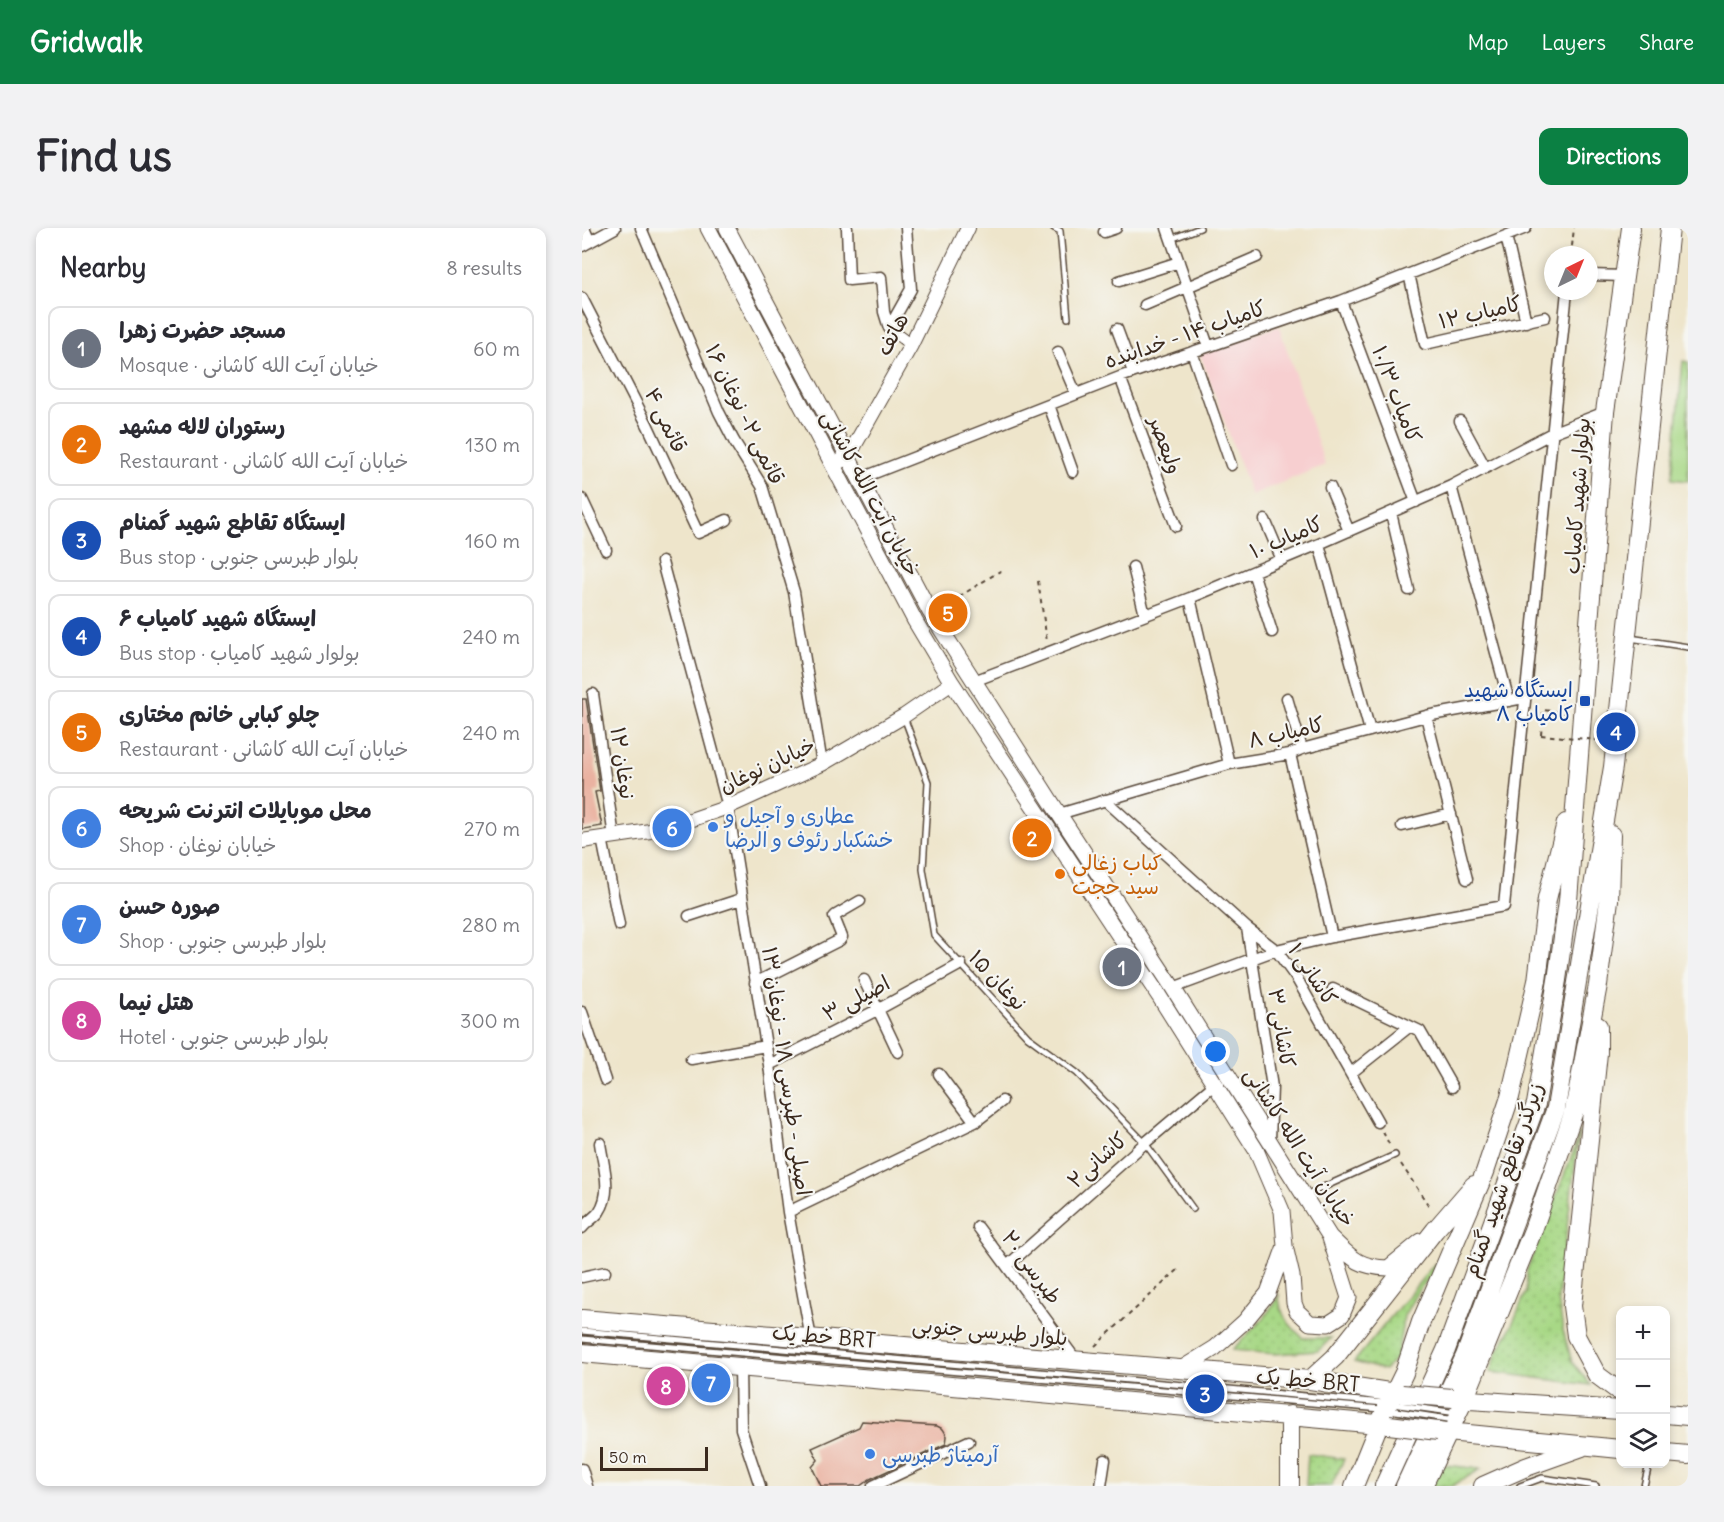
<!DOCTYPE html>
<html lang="en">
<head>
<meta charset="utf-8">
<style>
  :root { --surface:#fff; --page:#f2f2f3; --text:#2b2b33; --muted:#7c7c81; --line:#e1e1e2; --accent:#0b8043 }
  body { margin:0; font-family:Delius,"Playpen Sans Arabic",sans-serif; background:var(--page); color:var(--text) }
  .controls { position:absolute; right:18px; bottom:18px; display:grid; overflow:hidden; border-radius:12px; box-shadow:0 3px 9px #0003 }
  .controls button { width:54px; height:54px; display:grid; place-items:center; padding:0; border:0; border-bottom:2px solid var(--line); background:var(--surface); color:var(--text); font:30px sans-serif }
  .compass { position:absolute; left:962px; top:18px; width:54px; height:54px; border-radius:50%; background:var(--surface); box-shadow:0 3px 9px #0003; rotate:43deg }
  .scale { position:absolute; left:18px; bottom:15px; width:108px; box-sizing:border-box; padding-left:6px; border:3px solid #3b2a1e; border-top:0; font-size:16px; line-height:21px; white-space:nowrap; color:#3b2a1e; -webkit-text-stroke:4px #f6f6f2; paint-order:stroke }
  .you { position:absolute; left:634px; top:824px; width:21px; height:21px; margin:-15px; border:4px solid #fff; border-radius:50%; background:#1a73e8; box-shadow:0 0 0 9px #1a73e833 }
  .badge { display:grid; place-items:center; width:39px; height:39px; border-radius:50%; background:var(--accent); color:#fff; font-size:20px; font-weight:700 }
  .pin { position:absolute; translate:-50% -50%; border:3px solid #fff; box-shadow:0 2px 6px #0006 }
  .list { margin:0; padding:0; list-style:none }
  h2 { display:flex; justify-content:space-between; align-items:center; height:78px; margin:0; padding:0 24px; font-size:26px }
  h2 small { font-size:20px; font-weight:400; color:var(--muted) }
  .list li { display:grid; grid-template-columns:39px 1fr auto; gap:18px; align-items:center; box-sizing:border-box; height:84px; margin:0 12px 12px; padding:0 12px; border:2px solid var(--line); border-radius:12px }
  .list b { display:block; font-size:22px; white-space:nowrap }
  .list p { margin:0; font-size:20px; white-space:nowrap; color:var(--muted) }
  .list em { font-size:20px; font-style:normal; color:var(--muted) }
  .icon { flex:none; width:33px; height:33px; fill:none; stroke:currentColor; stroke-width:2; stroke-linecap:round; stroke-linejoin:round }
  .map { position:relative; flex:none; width:1106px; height:1258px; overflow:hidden; border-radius:12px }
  header { display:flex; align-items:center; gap:36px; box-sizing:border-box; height:84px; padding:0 30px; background:var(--accent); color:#fff }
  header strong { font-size:28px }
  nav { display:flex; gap:33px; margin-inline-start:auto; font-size:21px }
  .intro { display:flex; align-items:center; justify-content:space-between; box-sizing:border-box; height:144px; padding:0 36px }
  h1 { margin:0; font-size:42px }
  .button { padding:15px 27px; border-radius:12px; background:var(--accent); color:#fff; font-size:21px; font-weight:700 }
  main { display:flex; gap:36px; padding:0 36px }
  aside { flex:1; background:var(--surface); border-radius:12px; box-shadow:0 3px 9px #0003 }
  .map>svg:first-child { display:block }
</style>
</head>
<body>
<header>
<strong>Gridwalk</strong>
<nav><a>Map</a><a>Layers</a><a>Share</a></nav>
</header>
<div class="intro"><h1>Find us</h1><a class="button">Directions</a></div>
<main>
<aside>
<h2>Nearby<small>8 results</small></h2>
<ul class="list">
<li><span class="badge" style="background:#6b7280">1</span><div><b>مسجد حضرت زهرا</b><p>Mosque · خیابان آیت الله کاشانی</p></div><em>60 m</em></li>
<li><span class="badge" style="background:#e8710a">2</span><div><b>رستوران لاله مشهد</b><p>Restaurant · خیابان آیت الله کاشانی</p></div><em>130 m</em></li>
<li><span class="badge" style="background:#1a4fb4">3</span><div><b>ایستگاه تقاطع شهید گمنام</b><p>Bus stop · بلوار طبرسی جنوبی</p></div><em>160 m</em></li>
<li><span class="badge" style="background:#1a4fb4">4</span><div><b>ایستگاه شهید کامیاب ۶</b><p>Bus stop · بولوار شهید کامیاب</p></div><em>240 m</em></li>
<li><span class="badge" style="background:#e8710a">5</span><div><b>چلو کبابی خانم مختاری</b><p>Restaurant · خیابان آیت الله کاشانی</p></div><em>240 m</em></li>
<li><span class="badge" style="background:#3f7fe0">6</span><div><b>محل موبايلات انترنت شريحه</b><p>Shop · خیابان نوغان</p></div><em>270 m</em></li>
<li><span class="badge" style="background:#3f7fe0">7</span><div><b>صوره حسن</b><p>Shop · بلوار طبرسی جنوبی</p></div><em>280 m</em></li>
<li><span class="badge" style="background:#d1479c">8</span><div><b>هتل نیما</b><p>Hotel · بلوار طبرسی جنوبی</p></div><em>300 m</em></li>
</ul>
</aside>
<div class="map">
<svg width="1106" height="1258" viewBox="0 0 1106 1258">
  <defs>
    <pattern id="grass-dots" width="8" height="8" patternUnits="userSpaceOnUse" patternTransform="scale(1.5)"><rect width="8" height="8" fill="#a8d886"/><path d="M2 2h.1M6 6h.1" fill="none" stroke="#92ba73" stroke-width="1.8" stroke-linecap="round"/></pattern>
  </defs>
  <rect width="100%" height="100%" fill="#f6f6f2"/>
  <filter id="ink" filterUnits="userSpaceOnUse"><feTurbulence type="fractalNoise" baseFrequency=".0167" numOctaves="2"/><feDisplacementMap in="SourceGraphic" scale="12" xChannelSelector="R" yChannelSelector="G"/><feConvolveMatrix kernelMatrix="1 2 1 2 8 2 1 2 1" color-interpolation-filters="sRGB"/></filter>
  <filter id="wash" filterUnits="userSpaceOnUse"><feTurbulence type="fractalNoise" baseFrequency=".008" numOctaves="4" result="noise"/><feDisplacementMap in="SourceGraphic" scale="24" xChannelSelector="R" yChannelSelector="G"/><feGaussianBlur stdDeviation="1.35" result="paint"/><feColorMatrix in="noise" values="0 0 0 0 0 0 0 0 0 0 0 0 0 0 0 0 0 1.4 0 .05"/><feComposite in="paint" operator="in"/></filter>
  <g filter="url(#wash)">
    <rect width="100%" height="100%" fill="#eee5cb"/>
    <path fill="#f7cfd0" d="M697,98L743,237L669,267L618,126Z"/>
    <path fill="url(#grass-dots)" stroke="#728152" stroke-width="1.5" d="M997,904L976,1071L981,1102L990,1134L1009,1157L908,1144L915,1124L926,1106L944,1064L945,1042L992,922Z
      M853,1035L854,1042L836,1063L822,1088L815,1129L803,1142L772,1134Z
      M697,1067C697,1086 708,1098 721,1110H749L736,1123L693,1126L650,1122L683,1089Z
      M726,1226L762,1231L749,1258H724Z
      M855,1236L899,1241L870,1258H846Z"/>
    <path fill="#a8d886" stroke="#728152" stroke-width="1.5" d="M1101,133L1106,134V253L1090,251Z"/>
    <g id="blocks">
      <path fill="#eab2a1" d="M0,471H4L18,563L13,564L20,598L2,601H0Z
        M280,1193L355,1198L361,1201L365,1208L364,1216L288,1251L278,1258H239L230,1239L236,1232L230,1220L277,1199Z"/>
    </g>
  </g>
  <g filter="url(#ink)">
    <use href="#blocks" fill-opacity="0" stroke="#564638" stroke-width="1.5"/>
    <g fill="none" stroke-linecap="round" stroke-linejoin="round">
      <defs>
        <path id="service" d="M472,0L478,3L486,90
          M589,11L618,0
          M1048,410L1106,419
          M322,489L346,554L341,641L352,707L446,809L495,845L563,915L611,981
          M724,967L813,927
          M0,1103L802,1175
          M0,1111L799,1181
          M938,1258L960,1250L1014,1258
          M1062,1258L1067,1236"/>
        <path id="minor" d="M2,0L8,14
          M59,0L137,184L152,213L180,258L212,364L240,536
          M265,0L267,52L299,49L302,84L307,100L329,117
          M585,0L626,118
          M522,4L534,0
          M924,8L944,94
          M0,18L33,0
          M827,46L843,116L963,89
          M1007,47L1043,48
          M537,53L597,34
          M0,70L66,198L116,305L145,292
          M759,73L834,274
          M563,77L675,29
          M307,100L329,61L324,0
          M535,101L551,144
          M476,124L494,166
          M610,124L649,237
          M538,149L594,298
          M467,177L491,244
          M878,193L903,239
          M277,251L538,149L759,73L944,0
          M869,258L927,473
          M748,259L767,303
          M0,271L24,322
          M809,285L827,362
          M683,292L700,332
          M737,316L788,503
          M80,334L146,579L187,837L206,984L229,1111
          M551,339L563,387
          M671,344L690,404
          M608,370L647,536
          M392,453L608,370L737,316L869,258L972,204L1023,184
          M11,466L32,609
          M705,470L720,521
          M844,488L885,651
          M708,526L750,709
          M523,572L665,700L694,722L715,751L796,894
          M477,586L647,536L708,526L720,521L844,488L942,470
          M820,598L869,586
          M20,610L37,697
          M107,688L159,671
          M665,700L690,859L688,912
          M282,752L316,824
          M173,755L258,712L260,709L252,689L254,687L278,673
          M591,760L694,722L750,709L922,678L985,63
          M751,761L838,803L870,859
          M0,784L23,852
          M109,831L184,818
          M187,837L297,781L379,736
          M769,845L827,799
          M357,846L393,894
          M206,984L393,894L420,873
          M396,999L494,1132
          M0,1000C5,994 12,990 17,984C31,964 21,937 18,915
          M425,1038L563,915L633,856
          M0,1049L23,1044
          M158,1139L159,1201L178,1258
          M0,1241L5,1258
          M291,1258L387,1213
          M519,1258L523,1232"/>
        <path id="tertiary" d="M251,237L266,229L329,117L386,0
          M0,613L82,601L146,579L240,536L322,488L370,455"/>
        <path id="secondary" d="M126,0L333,393L370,455L577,768L674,922L700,983L703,1018L686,1065L663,1093L633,1120L599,1141
          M145,0L348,384L477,586L591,760L748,1009C769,1029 775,1039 806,1040L839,1013
          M703,1018L710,1048L712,1075L715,1083L728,1095L746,1096L760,1087L767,1070L748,1010"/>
        <path id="primary" d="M1016,798V825L990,1078L994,1108L1015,1147L1038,1164
          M0,1091L728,1152L820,1166
          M0,1125L807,1197
          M728,1152L753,1129L853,1002L892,957
          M873,1171L1038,1182
          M1084,1186L1106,1188
          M856,1203L1038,1221
          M1084,1225L1106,1227
          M708,1258V1187
          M772,1258L797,1196L822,1145L839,1094L903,944L928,869L955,753L965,671L984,595
          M802,1258L864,1122L954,876L975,752L986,673L1023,184L1049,0
          M823,1258L883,1128L974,880L1031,539L1088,0
          M841,1258L882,1172L951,1002L992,883L1016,757L1027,672L1029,607
          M901,1258L944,1239L1000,1219"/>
      </defs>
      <use href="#service" stroke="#564638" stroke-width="8"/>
      <use href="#minor" stroke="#564638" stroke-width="13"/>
      <use href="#tertiary" stroke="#564638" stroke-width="16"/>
      <use href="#secondary" stroke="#564638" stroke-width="17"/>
      <use href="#primary" stroke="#564638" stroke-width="20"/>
      <path stroke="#564638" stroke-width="2" stroke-dasharray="4.5 4.5" stroke-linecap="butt" d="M989,27L992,0
        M456,353L465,413
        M362,378L423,340
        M959,507L961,482L984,485
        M801,904L808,918
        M819,936L849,981
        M513,1118L599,1039"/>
      <use href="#service" stroke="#fff" stroke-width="5"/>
      <use href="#minor" stroke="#fff" stroke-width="10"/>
      <use href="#tertiary" stroke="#fff" stroke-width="14"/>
      <use href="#secondary" stroke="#fff" stroke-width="15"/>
      <use href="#primary" stroke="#fff" stroke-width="18"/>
      <defs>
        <path id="service-bridge" d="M817,1177L868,1184
          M814,1183L866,1191"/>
        <path id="primary-bridge" d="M820,1166L871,1170
          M807,1197L856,1203"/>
      </defs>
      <use href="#service-bridge" stroke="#564638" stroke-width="8" stroke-linecap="butt"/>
      <use href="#primary-bridge" stroke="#564638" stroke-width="20" stroke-linecap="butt"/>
      <path stroke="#564638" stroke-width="2" stroke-dasharray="4.5 4.5" stroke-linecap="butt" d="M959,507L1051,515"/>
      <use href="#service-bridge" stroke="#fff" stroke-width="5"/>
      <use href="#primary-bridge" stroke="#fff" stroke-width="18"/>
    </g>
  </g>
  <rect fill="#1a4fb4" stroke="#f6f6f2" stroke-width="2" x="997" y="467" width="12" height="12" rx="3"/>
  <g fill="#3f7fe0" stroke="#f6f6f2" stroke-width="2">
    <circle cx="131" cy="599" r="6"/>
    <circle cx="288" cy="1226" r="6"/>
  </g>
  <circle fill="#e8710a" stroke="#f6f6f2" stroke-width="2" cx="478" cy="646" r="6"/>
  <g text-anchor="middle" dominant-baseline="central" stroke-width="4.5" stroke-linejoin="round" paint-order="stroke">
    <g font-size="21" fill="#3b2a1e" stroke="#f6f6f2">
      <text transform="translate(898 84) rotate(-13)">کامیاب ۱۲</text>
      <text transform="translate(310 106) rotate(-62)">هاتف</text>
      <text transform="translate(603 106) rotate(-19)">کامیاب ۱۴ - خدابنده</text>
      <text transform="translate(815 166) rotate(69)">کامیاب ۱۰/۳</text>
      <text transform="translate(163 186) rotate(64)">قائمی ۲- نوغان ۱۶</text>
      <text transform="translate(84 192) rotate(64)">قائمی ۴</text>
      <text transform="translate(584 217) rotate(70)">ولیعصر</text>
      <text transform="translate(289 265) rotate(62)">خیابان آیت الله کاشانی</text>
      <text transform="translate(995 268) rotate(-86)">بولوار شهید کامیاب</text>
      <text transform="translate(704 309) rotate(-23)">کامیاب ۱۰</text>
      <text transform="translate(704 504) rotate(-13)">کامیاب ۸</text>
      <text transform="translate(41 535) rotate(82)">نوغان ۱۲</text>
      <text transform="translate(185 537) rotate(-25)">خیابان نوغان</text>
      <text transform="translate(731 746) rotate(56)">کاشانی ۱</text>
      <text transform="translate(416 752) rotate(47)">نوغان ۱۵</text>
      <text transform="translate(274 770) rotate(-28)">اصیلی ۳</text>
      <text transform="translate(700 800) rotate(81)">کاشانی ۳</text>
      <text transform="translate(205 843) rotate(82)">اصیلی - طبرسی ۱۸ - نوغان ۱۳</text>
      <text transform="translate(718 919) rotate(57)">خیابان آیت الله کاشانی</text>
      <text transform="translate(515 932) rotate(-42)">کاشانی۲</text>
      <text transform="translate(921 952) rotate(-71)">زیرگذر تقاطع شهید گمنام</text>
      <text transform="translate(450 1039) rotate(54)">طبرسی ۲۰</text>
      <text transform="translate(408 1103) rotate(5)">بلوار طبرسی جنوبی</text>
      <text transform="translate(242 1108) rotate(5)">خط یک BRT</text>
      <text transform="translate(726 1152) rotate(5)">خط یک BRT</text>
    </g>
    <g font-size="21" fill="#164399" stroke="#f6f6f2" text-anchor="end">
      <text x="991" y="461">ایستگاه شهید<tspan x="991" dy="24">کامیاب ۸</tspan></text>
    </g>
    <g font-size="21" fill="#366cbe" stroke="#f6f6f2" text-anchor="start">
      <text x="143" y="587">عطاری و آجیل و<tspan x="143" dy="24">خشکبار رئوف و الرضا</tspan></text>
      <text x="300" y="1226">آرمیتاژ طبرسی</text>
    </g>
    <g font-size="21" fill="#c56008" stroke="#f6f6f2" text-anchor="start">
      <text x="490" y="634">کباب زغالی<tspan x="490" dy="24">سید حجت</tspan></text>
    </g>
  </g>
</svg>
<div class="controls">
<button>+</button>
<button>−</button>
<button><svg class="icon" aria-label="layers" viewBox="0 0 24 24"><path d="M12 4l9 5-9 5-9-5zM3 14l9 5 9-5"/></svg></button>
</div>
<svg class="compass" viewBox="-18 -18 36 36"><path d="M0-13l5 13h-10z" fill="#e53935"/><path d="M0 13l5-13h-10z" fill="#7c7c81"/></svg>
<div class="scale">50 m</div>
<div class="you"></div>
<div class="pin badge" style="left:540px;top:739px;background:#6b7280">1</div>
<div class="pin badge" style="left:450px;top:610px;background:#e8710a">2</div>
<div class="pin badge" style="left:623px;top:1166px;background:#1a4fb4">3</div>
<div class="pin badge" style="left:1034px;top:504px;background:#1a4fb4">4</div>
<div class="pin badge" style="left:366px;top:385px;background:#e8710a">5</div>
<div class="pin badge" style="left:90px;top:600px;background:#3f7fe0">6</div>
<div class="pin badge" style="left:129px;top:1155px;background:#3f7fe0">7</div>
<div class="pin badge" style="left:84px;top:1158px;background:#d1479c">8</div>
</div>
</main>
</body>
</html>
